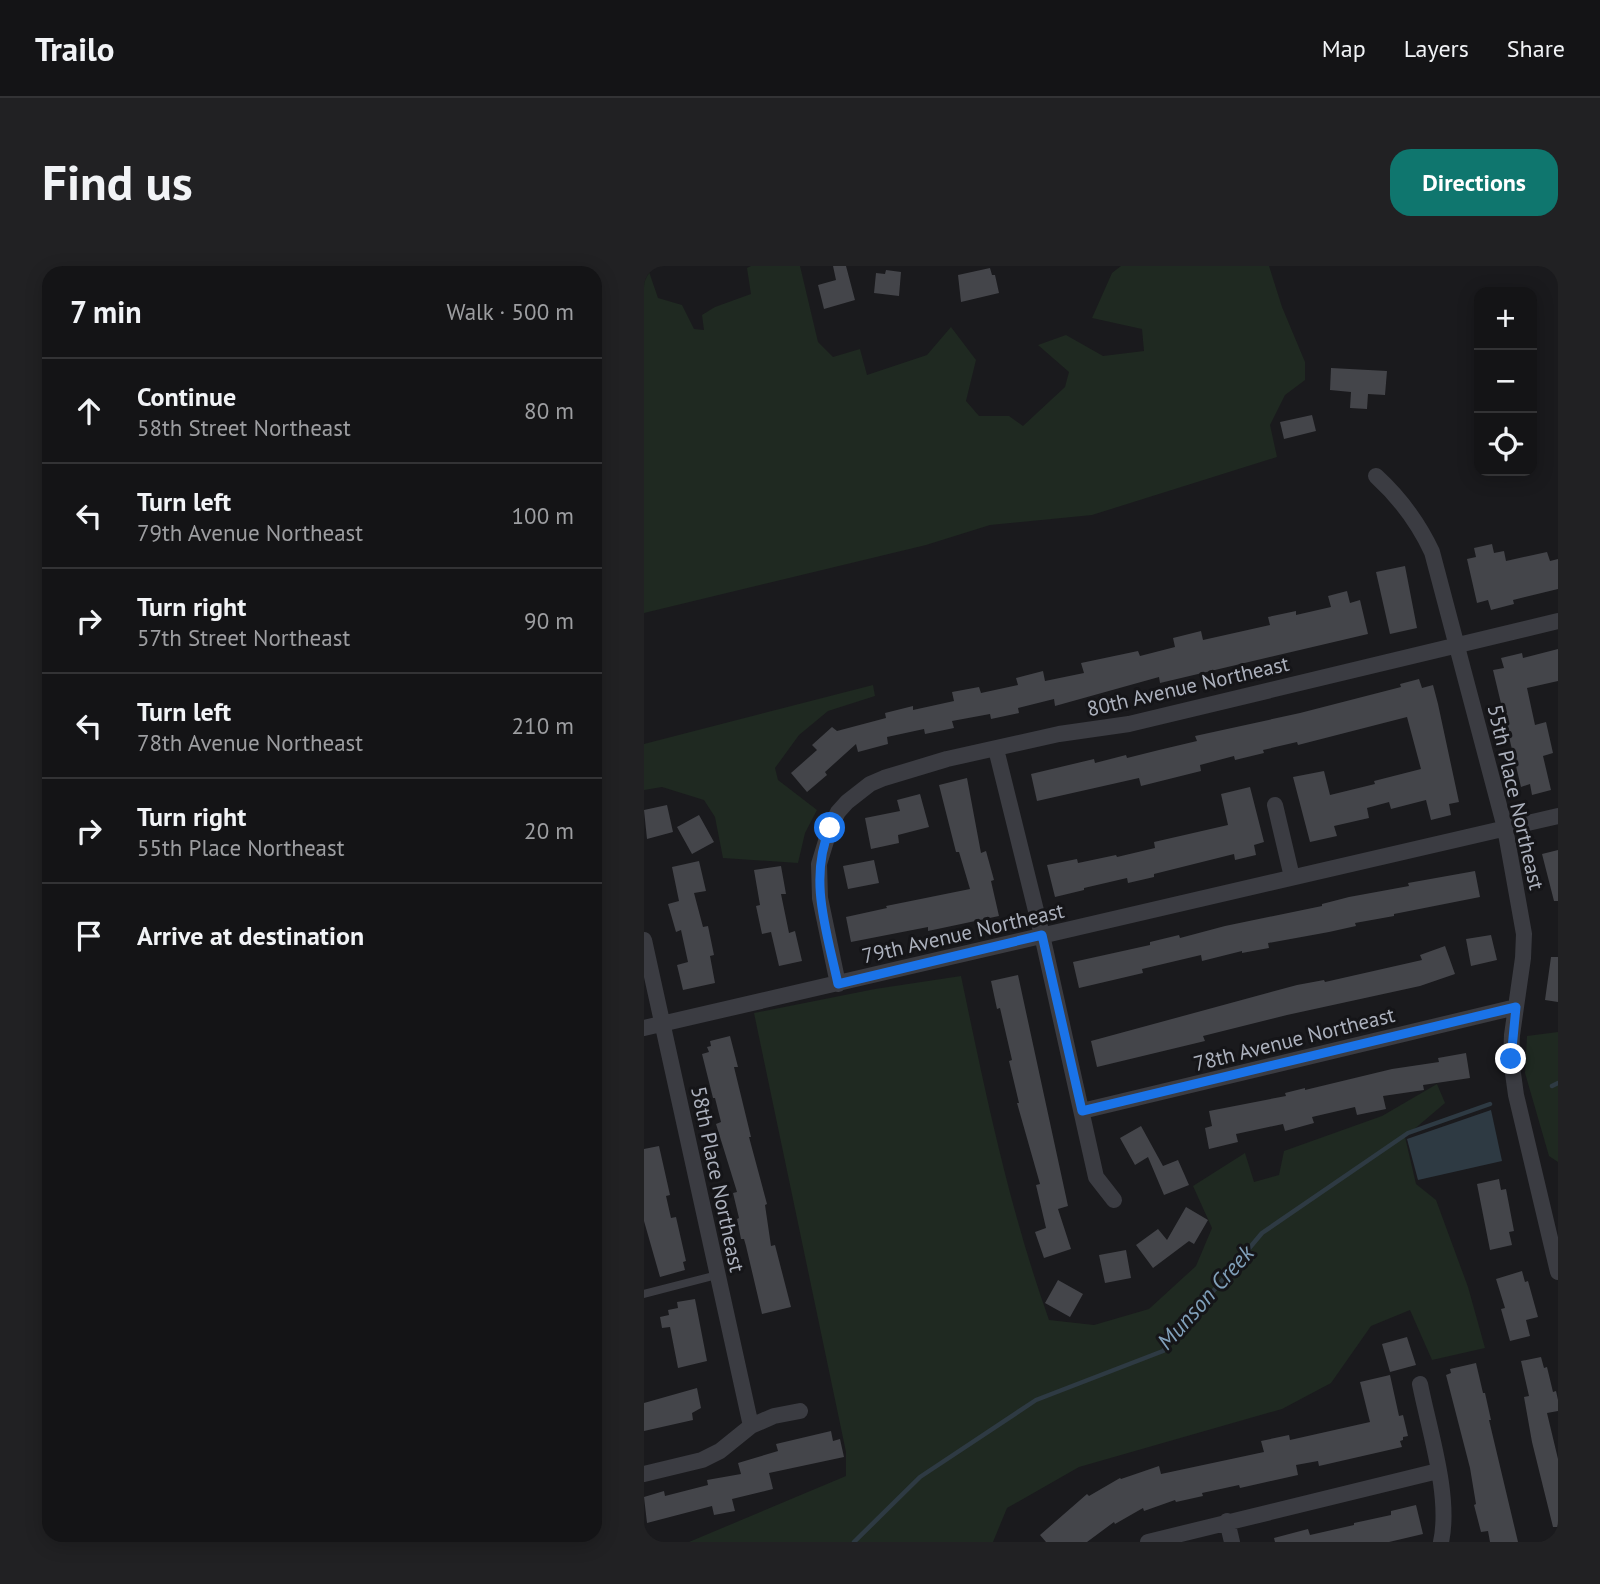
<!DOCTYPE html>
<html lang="en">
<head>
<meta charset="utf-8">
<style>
  :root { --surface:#141416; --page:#212123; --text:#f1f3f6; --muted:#9d9ea1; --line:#333335; --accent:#0f766e }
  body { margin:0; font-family:"PT Sans",sans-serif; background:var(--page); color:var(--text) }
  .controls { position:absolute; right:21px; top:21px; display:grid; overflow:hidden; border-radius:14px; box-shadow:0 4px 18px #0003 }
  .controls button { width:63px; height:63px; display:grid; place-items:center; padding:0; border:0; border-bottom:2px solid var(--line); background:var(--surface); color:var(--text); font:35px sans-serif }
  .stop { position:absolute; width:21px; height:21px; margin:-16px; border:5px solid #1a73e8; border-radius:50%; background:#fff }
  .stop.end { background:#1a73e8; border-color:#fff; box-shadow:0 2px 7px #0008 }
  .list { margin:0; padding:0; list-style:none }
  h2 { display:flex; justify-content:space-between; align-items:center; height:91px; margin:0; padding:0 28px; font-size:30px }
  h2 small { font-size:23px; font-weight:400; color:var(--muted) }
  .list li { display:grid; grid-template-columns:46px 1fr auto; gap:21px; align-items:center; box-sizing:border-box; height:105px; padding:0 28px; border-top:2px solid var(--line) }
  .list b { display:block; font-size:26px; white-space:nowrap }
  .list p { margin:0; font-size:23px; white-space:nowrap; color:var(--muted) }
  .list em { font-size:23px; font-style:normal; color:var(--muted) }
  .icon { flex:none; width:38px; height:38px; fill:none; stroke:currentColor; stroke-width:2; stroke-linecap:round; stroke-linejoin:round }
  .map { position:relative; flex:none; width:914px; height:1276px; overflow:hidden; border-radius:21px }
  header { display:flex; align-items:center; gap:42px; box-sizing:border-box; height:98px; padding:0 35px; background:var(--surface); border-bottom:2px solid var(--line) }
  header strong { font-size:33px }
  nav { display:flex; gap:38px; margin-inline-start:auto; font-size:24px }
  .intro { display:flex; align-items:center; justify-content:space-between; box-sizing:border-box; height:168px; padding:0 42px }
  h1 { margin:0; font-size:49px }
  .button { padding:18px 32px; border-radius:21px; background:var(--accent); color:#fff; font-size:24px; font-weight:700 }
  main { display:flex; gap:42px; padding:0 42px }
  aside { flex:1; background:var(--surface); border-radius:21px; box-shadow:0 4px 18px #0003 }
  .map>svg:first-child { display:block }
</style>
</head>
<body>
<header>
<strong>Trailo</strong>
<nav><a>Map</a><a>Layers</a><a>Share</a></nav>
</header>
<div class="intro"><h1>Find us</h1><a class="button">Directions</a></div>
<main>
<aside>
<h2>7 min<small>Walk · 500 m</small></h2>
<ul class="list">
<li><svg class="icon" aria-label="ahead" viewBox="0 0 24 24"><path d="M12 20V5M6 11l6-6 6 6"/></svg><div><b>Continue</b><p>58th Street Northeast</p></div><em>80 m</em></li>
<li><svg class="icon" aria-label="left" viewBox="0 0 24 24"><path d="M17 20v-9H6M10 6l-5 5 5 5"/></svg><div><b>Turn left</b><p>79th Avenue Northeast</p></div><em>100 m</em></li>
<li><svg class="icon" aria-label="right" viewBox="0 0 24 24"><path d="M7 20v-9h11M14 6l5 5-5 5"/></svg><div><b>Turn right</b><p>57th Street Northeast</p></div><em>90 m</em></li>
<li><svg class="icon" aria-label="left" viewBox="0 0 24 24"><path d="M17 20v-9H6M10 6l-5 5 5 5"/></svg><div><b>Turn left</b><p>78th Avenue Northeast</p></div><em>210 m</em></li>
<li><svg class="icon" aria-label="right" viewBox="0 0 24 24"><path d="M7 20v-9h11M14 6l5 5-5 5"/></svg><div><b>Turn right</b><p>55th Place Northeast</p></div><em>20 m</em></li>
<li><svg class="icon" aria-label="arrive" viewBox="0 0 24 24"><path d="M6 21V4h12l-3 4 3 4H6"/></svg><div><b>Arrive at destination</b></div></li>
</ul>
</aside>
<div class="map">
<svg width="914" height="1276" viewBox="0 0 914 1276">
  <rect width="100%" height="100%" fill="#1a1a1d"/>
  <path fill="#1f2921" d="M0,0H3L14,32L38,39L50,63L60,64L58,49L71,41L107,28L103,2L107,0H156L174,76L189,91L216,83L223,109L283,89L307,61L332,94L322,135L335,150H365L379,160L421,121L425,106L394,79L422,69L459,90L500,85L498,63L448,52L468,7L477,0H625L638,41L661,96V114L641,129L626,159L633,191L448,249L346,259L282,279L0,347Z
    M229,419L231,430L184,445L155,469L131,502L134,514L173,544L161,567L154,597L79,592L71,551L60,534L18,521L0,524V478Z
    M317,710C341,825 365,942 405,1054L450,1059L505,1043L552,1000L568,962L549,920L601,887L610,916L635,909L640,885L738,850L793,818L801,837L761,871L772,918L792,934L824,1021L841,1082L788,1094L766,1044L727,1060L687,1117L638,1143L435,1201L363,1242L349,1276H45L202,1210V1186L110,747L231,723Z
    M914,766V896L905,890L881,807L883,770Z"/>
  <path fill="#2e3a43" d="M847,844L858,895L774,914L763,873Z"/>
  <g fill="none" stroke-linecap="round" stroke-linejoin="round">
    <path stroke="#2e3a43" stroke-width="4.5" d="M908,820L914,817
      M210,1276L276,1211L392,1134L519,1085L618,967L764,867L846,838"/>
  </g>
  <path fill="#44454a" d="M189,0H202L211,34L180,43L174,19L192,14Z
    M346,2L348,9H351L355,27L317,36L314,9Z
    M242,4L257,6L255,30L230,27L232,7L241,8Z
    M687,102L743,105L741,129L724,128L723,143L706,142L707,126L686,124Z
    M668,149L672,165L640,173L636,156Z
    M848,278L850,287L860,285L862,295L903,286L906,295L914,293V323L869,334L870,338L847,344L844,334L833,337L823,293L832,291L830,282Z
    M761,300L773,362L746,368L732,306Z
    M703,325L706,337L716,334L724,368L516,417L515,411L411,440L410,433L374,442L375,447L347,453L346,448L308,455L310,462L281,468L280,463L243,471L244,478L214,486L212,478L181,506L183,509L163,526L147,507L173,484L168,479L188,461L193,465L242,452L241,447L269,440V444L310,435L308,426L335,421L337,427L374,419L372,412L399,405L401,415L440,407L437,397L494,385L496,390L531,381L529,372L557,365L559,374L626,359L624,351L652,345V349L687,341L684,330Z
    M914,383V415L883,422L891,459L902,456L909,487L899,490L907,524L888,529L886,518L877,521L849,404L860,402L857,392L878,387L879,392Z
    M775,413L778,422L789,419L794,438L815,536L805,538L807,549L787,554L782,534L747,543L745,536L723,542L725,552L690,560L693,570L666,576L649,511L680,505L686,529L731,518L730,515L777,503L763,451L654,479L653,476L619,484L620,487L591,494L590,490L556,499L557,505L497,520L495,512L393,535L387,508L450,493L451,497L482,489L483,492L515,484L553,475L551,470L656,447L757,421L756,418Z
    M323,512L337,587L342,585L350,614L347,615L355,650L284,665V661L207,676L202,651L243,642L242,640L326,623L315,586H312L295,519Z
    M606,521L620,576L610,579L612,589L591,594L590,588L510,608V611L484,617L483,612L440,622V624L411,631L403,599L433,593L434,597L472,589L473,591L511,582L510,576L584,559L577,528Z
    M276,528L285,561L254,569L255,577L227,583L221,552L256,545L253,534Z
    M23,539L29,566L3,573L0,544Z
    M55,549L70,576L48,588L33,561Z
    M914,584V635H910L898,588Z
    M230,594L235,617L204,623L199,600Z
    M55,595L62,625L50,627L59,661L64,660L70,689L66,690L71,717L39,724L33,699L44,696L37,664L32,666L24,638L35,635L28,601Z
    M137,600L142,628H137L145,667L151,665L158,695L135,700L127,666L118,668L112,640L116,639L110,604Z
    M831,605L836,631L750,648V650L711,657L712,660L685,666L624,677L625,682L598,687V685L558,695L557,689L498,703L499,707L435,722L429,696L506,679V676L535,669L536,672L581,660L678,640V638L705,631L765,620L764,617Z
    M847,669L853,694L827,700L822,673Z
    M801,680L811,708L776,720L643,749L559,770L561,775L453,801L447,775L653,719L680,714L681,716L778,694L776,689Z
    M907,691H914V736L901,734Z
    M374,709L424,940L414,943L427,983L400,992L391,966L402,962L392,919L396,918L373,837H375L365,795L368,794L356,742L353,743L347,715Z
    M86,770L94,801H90L107,871H105L123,938L121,939L127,980L131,979L147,1041L118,1048L102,980L100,973H97L93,953L95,952L89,927L93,926L72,858L77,856L71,832H69L58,788L65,786L63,781L67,780L66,775Z
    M822,787L826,812L779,819L780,824L739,830L742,843L713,849L711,841L668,851L670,857L641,865L639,858L592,868L594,876L565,883L561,862L568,860L565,845L642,830L641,827L661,822V824L748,803L795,796L794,792Z
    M497,860L519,900L534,894L545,919L520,929L504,891L491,899L476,872Z
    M15,880L26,929L22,930L27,952L32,951L42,995L39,996L41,1004L16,1011L0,955V883Z
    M855,913L857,924L862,923L870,965L865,966L868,979L846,984L833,918Z
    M542,941L564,954L550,978L545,975L509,1002L492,979L514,963L523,974Z
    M482,984L487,1012L461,1017L455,989Z
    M878,1005L881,1016L884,1015L894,1051L882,1054L886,1070L866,1075L857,1043L861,1042L852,1013Z
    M414,1014L439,1028L426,1051L401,1037Z
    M51,1033L63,1095L34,1102L26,1061L18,1062L16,1051L25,1049L24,1044L34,1042L33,1036Z
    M763,1071L772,1099L746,1106L738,1078Z
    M897,1091L900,1102L903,1101L909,1126L912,1125L914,1134V1145L903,1147L914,1193V1261H909L888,1176L880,1131L885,1130L877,1095Z
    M832,1097L839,1127H841L847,1154H845L874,1276H846L844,1265L837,1266L830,1239L832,1238L826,1202L802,1109L807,1107L806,1103Z
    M746,1109L755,1150L759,1149L764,1170L759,1171V1174L756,1175L758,1181L675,1200L674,1195L652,1199L654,1209L596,1222L595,1219L558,1227L559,1230L532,1236L531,1234L500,1245L499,1242L471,1258L470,1256L443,1276H402L396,1269L443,1228L445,1230L476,1212L477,1213L515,1200L517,1208L620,1186L617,1175L645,1169L646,1174L726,1156L716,1116Z
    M53,1122L57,1142L48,1147L49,1154L0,1165V1137Z
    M187,1165L189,1175L196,1173L200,1191L125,1207L129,1223L88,1233L91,1245L70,1249L68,1240L3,1257L0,1231L20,1225L21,1230L64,1219L63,1214L97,1208L94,1197L134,1185L132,1178Z
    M772,1239L779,1268L745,1276H631L630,1272L664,1263L666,1269L710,1259V1257L747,1249V1245Z"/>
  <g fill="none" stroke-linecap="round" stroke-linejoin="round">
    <path stroke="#3b3c42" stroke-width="8" d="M0,1028L73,1009"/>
    <path stroke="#3b3c42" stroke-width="16" d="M732,210C756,232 774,256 788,286L861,562L875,640L880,668L879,692L868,769L867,793L872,829L914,1006
      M352,483L398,669L452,911L470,934
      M631,539L648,611
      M0,674L107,1160
      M194,718L176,632L175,598L186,562L194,546L203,536L226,518L240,512L303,493L415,468L485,458L914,355
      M0,762L914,550
      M438,845L872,741
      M776,1118C785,1164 807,1230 797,1276
      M0,1208L58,1194L76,1185L107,1160L130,1150L156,1145
      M583,1255L588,1276
      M504,1276L794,1205"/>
  </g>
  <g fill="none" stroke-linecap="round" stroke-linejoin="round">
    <path stroke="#1a73e8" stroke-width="9" d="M186,562C164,613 183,666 194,718L398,669L438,845L872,741L867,793"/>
  </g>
  <g text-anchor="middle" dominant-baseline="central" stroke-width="6" stroke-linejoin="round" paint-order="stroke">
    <g font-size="21" fill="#acb1bd" stroke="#151518">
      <text transform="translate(544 420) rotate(-13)">80th Avenue Northeast</text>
      <text transform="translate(872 531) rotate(77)">55th Place Northeast</text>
      <text transform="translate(319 667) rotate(-13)">79th Avenue Northeast</text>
      <text transform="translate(650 773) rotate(-14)">78th Avenue Northeast</text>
      <text transform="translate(74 913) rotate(78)">58th Place Northeast</text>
    </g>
    <g font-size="23" font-style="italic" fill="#81a0ba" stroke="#151518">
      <text transform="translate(561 1031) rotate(-48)">Munson Creek</text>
    </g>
  </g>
</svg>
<div class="controls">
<button>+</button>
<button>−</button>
<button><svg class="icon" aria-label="locate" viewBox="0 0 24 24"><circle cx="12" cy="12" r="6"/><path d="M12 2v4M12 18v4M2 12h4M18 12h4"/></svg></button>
</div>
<div class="stop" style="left:186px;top:562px"></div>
<div class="stop end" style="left:867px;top:793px"></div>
</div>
</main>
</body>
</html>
